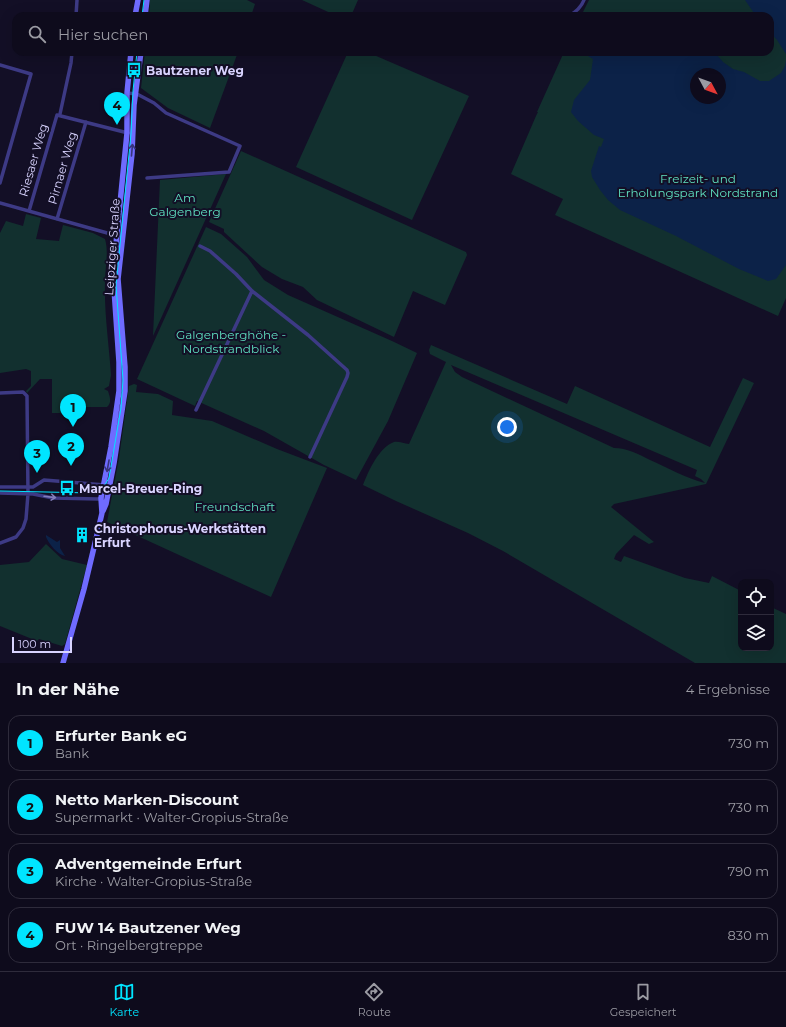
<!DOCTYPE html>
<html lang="de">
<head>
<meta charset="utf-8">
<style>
  :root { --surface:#0e0b1c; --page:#1c1929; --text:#f1f3f6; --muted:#9b9ba3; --line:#2e2b3b; --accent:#00e5ff }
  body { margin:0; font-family:Montserrat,sans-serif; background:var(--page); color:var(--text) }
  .controls { position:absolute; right:12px; bottom:12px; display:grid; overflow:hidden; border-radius:8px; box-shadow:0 4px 16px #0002 }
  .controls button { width:36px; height:36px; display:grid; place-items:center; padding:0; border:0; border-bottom:1px solid var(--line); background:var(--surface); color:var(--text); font:20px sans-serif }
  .compass { position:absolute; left:690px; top:68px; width:36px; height:36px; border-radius:50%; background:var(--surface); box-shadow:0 4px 16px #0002; rotate:131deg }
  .scale { position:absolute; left:12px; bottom:10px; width:60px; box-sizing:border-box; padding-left:4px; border:2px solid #d9d4ff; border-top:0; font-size:11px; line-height:14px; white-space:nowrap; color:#d9d4ff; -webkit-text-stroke:3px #130f26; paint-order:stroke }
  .you { position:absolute; left:507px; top:427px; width:14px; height:14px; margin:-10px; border:3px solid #fff; border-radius:50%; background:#1a73e8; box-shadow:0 0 0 6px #1a73e833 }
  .badge { display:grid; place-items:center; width:26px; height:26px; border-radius:50%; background:var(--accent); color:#111; font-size:13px; font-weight:700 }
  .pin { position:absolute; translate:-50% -33px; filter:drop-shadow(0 1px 2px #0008) }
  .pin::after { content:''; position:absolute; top:21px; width:14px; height:12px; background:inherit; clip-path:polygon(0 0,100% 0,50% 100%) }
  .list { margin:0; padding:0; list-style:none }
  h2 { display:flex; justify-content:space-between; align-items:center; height:52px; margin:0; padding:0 16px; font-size:17px }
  h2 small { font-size:13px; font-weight:400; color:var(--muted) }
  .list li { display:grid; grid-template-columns:26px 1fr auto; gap:12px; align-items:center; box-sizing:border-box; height:56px; margin:0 8px 8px; padding:0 8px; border:1px solid var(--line); border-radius:12px }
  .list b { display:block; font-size:15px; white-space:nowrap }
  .list p { margin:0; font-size:13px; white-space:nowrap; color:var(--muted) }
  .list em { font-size:13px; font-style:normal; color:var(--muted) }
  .icon { flex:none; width:22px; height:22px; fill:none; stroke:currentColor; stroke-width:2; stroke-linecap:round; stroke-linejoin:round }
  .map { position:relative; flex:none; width:786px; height:663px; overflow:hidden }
  .search { position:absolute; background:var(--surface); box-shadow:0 4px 16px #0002; left:12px; right:12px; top:12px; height:44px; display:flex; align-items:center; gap:10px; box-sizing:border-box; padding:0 14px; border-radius:12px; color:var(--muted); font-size:15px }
  .sheet { height:308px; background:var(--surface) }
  nav { display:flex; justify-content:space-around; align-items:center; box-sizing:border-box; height:56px; border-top:1px solid var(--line); background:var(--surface); font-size:11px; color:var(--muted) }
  nav a { display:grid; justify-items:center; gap:2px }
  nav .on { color:var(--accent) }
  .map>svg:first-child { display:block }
</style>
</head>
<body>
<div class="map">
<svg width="786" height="663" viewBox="0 0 786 663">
  <rect width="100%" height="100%" fill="#130f26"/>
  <path fill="#12302f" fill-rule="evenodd" d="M150,0H247L255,4L251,16H149Z
    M302,0H358L351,16H337Z
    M589,0H786V298L778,316L555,215L563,199L511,174L536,116L538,112H537L564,52H770V16H581ZM696,74H720V98H696Z
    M145,52H238L210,128L168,108L141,88Z
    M348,52H367L469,96L412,220L296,167Z
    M241,151L466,252L467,255L445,305L413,291L394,337L317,300L303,287L282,279L262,267L224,232V229L209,222Z
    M226,174L153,336L160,180Z
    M26,214L41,218L36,239L59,241L63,225L93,233L105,239C109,253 105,267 105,282C104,313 109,344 111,375L109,386L104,389L108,391C110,397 112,403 107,407H78L77,413H52V379H40L27,393L26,391L31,386V371L26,369L0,373V233L6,221L23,226Z
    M206,227L221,234L247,257L264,280L288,295L392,341L417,353L388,421L356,480L324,465L264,431L197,401L195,406L137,379Z
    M431,345L567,404L575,386L710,447L743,378L754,383L706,484L614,504L611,507L654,542L649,544L634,535L616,554L614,559L621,562L624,556L685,578L709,583L712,576L741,591V648H771V607L786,614V663H695L503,551L468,533L396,501L363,485C368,472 379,447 394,442C399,441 404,444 409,444L446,362L430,354L429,350ZM451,365L697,470L695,476L701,479L705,483C686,478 668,468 650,460C638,454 627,448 614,448L462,377L455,372Z
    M134,384L137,385L136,392L158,394L173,401L172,415L212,421L277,449L327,468L271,597L107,522L119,458L129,386Z
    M46,544L62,559L87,565L65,644L62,646L39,639L37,641L0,626V565L29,562Z"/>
  <path fill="#0c2248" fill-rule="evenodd" d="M745,0H786V54L777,40L770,32V16H756Z
    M585,52H708L717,55L723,62L733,69L744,72L760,81H769L781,73L785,66L786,60V265L776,279L768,281L739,269L676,236L620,210L608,200L600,190L592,177L591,171L599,146L601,147L604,139L594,135L578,121L571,112L574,100L590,80L593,59L588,56ZM696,74H720V98H696Z
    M46,535L57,542L60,540V548L65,556C57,554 49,544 46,537Z"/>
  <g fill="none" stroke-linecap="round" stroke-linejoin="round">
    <path stroke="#3d3a85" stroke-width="3.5" d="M76,16L77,0
      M569,16C576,12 581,8 584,0
      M0,65L31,74L0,183
      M127,93L137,94L154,103L166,113L240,146L229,172L147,178
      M60,114L71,63L72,52
      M0,203L118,236
      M29,211L57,115L128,133
      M57,219L86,122
      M200,246L210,251L236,274L252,291L308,335L347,370L348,373L347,377L310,457
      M0,393L23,392L27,396L28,494L26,519L23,528L16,537L0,543
      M196,410L252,291
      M0,487H33L44,480L105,485
      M0,493L33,494L53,498L98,499L102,498"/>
    <path stroke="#6f6bff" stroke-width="5.5" d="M135,16L138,0
      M145,16L147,0
      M103,511L106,504L114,463L125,391V367L118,279L132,154L134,105L141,52
      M63,663L84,589L96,539L102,513L101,498L111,447L119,391V362L113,274L127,133V93L131,52"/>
    <path stroke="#00e5ff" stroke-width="1" d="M142,16L144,0
      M0,491L92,493L103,488L109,478L121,408L123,380L116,285L131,134L133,91L137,52"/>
  </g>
  <defs><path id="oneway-shaft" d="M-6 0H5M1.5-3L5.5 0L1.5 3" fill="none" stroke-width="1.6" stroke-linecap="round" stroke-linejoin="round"/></defs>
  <g stroke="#38347d">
    <use href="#oneway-shaft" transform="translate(132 150) rotate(-85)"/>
    <use href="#oneway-shaft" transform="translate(108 466) rotate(100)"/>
  </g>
  <use stroke="#837fbc" href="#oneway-shaft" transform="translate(50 497) rotate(7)"/>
  <defs>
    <symbol id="bus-bare" viewBox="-9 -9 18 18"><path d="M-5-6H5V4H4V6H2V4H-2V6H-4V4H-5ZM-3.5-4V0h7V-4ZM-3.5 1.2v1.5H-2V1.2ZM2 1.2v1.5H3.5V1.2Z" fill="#00e5ff" stroke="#130f26" stroke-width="2.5" paint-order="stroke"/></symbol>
    <symbol id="building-bare" viewBox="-9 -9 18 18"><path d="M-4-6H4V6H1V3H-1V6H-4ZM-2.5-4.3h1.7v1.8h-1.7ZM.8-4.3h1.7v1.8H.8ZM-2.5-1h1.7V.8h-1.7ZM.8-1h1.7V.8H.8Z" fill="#00e5ff" stroke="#130f26" stroke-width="2.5" paint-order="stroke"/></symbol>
  </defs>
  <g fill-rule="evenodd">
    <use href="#bus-bare" x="123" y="59" width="22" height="22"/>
    <use href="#bus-bare" x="56" y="477" width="22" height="22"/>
    <use href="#building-bare" x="71" y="524" width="22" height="22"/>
  </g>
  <g text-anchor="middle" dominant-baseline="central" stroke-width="4" stroke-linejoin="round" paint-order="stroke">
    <g font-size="12" font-weight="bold" fill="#d9d4ff" stroke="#130f26" text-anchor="start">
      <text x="146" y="70">Bautzener Weg</text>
      <text x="79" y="488">Marcel-Breuer-Ring</text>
      <text x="94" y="528">Christophorus-Werkstätten<tspan x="94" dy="14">Erfurt</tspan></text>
    </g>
    <g font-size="12" fill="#d9d4ff" stroke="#130f26">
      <text transform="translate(33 160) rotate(-74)">Riesaer Weg</text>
      <text transform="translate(62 168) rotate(-74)">Pirnaer Weg</text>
      <text transform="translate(112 247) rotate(-86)">Leipziger Straße</text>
    </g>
    <g font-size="12" fill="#5fe0c0" stroke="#130f26">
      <text x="698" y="178">Freizeit- und<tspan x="698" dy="14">Erholungspark Nordstrand</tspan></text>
      <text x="185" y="197">Am<tspan x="185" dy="14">Galgenberg</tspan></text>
      <text x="231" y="334">Galgenberghöhe -<tspan x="231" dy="14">Nordstrandblick</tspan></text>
      <text x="235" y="506">Freundschaft</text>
    </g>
  </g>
</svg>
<div class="controls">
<button><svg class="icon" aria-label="locate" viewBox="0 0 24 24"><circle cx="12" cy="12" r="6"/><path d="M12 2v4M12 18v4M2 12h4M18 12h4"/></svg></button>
<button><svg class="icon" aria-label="layers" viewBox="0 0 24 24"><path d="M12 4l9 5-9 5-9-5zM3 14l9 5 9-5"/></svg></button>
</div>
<svg class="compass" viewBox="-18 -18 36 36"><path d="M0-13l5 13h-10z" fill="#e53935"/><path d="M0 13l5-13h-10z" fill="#9b9ba3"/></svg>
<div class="scale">100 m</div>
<div class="you"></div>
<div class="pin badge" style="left:73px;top:427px">1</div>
<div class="pin badge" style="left:71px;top:466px">2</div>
<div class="pin badge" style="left:37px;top:473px">3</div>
<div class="pin badge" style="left:117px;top:125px">4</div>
<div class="search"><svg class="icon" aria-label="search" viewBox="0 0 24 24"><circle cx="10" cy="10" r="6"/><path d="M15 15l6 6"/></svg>Hier suchen</div>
</div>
<section class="sheet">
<h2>In der Nähe<small>4 Ergebnisse</small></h2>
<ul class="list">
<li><span class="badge">1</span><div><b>Erfurter Bank eG</b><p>Bank</p></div><em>730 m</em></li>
<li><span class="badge">2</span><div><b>Netto Marken-Discount</b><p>Supermarkt · Walter-Gropius-Straße</p></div><em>730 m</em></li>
<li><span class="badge">3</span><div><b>Adventgemeinde Erfurt</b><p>Kirche · Walter-Gropius-Straße</p></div><em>790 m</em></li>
<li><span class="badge">4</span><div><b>FUW 14 Bautzener Weg</b><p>Ort · Ringelbergtreppe</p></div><em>830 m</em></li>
</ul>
</section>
<nav>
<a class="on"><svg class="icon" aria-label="map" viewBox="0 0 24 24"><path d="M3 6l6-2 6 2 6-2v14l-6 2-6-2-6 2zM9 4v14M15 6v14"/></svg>Karte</a>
<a><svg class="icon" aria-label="directions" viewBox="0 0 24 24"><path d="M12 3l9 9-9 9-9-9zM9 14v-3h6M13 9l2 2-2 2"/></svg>Route</a>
<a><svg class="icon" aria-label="saved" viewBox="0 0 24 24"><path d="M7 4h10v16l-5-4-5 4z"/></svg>Gespeichert</a>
</nav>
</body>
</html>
